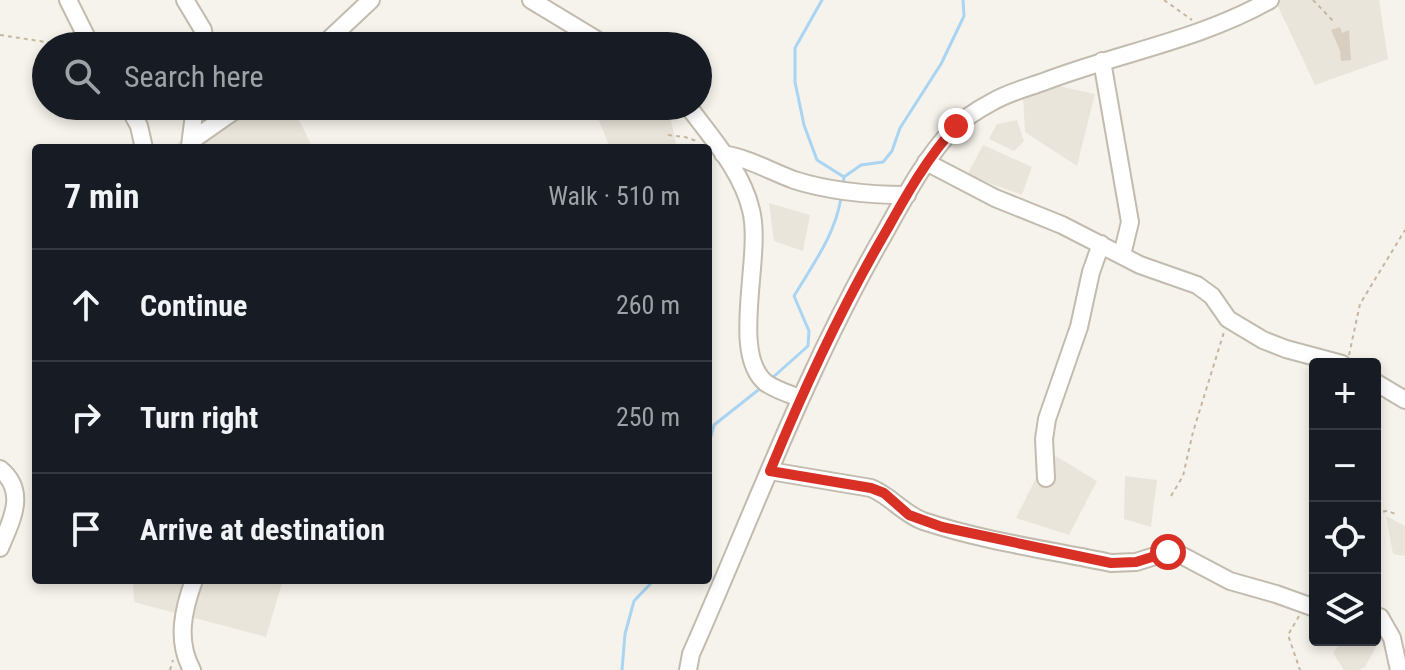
<!DOCTYPE html>
<html lang="en">
<head>
<meta charset="utf-8">
<style>
  :root { --surface:#171b24; --page:#20242c; --text:#f1f3f6; --muted:#9ea1a6; --line:#363941 }
  body { margin:0; font-family:"Roboto Condensed",sans-serif; background:var(--page); color:var(--text) }
  .controls { position:absolute; right:24px; bottom:24px; display:grid; overflow:hidden; border-radius:8px; box-shadow:0 4px 12px #0003 }
  .controls button { width:72px; height:72px; display:grid; place-items:center; padding:0; border:0; border-bottom:2px solid var(--line); background:var(--surface); color:var(--text); font:40px sans-serif }
  .stop { position:absolute; width:24px; height:24px; margin:-18px; border:6px solid #d93025; border-radius:50%; background:#fff }
  .stop.end { background:#d93025; border-color:#fff; box-shadow:0 2px 8px #0008 }
  .list { margin:0; padding:0; list-style:none }
  h2 { display:flex; justify-content:space-between; align-items:center; height:104px; margin:0; padding:0 32px; font-size:34px }
  h2 small { font-size:26px; font-weight:400; color:var(--muted) }
  .list li { display:grid; grid-template-columns:52px 1fr auto; gap:24px; align-items:center; box-sizing:border-box; height:112px; padding:0 32px; border-top:2px solid var(--line) }
  .list b { display:block; font-size:30px; white-space:nowrap }
  .list em { font-size:26px; font-style:normal; color:var(--muted) }
  .icon { flex:none; width:44px; height:44px; fill:none; stroke:currentColor; stroke-width:2; stroke-linecap:round; stroke-linejoin:round }
  .map { position:relative; flex:none; width:1405px; height:670px; overflow:hidden }
  .search { position:absolute; background:var(--surface); box-shadow:0 4px 12px #0003; left:32px; top:32px; width:680px; height:88px; display:flex; align-items:center; gap:20px; box-sizing:border-box; padding:0 28px; border-radius:44px; color:var(--muted); font-size:30px }
  .panel { position:absolute; background:var(--surface); box-shadow:0 4px 12px #0003; left:32px; top:144px; width:680px; height:440px; border-radius:8px }
  .map>svg:first-child { display:block }
</style>
</head>
<body>
<div class="map">
<svg width="1405" height="670" viewBox="0 0 1405 670">
  <rect width="100%" height="100%" fill="#f6f3ec"/>
  <path fill="#eae5da" d="M1275,0H1379L1388,59L1315,85Z
    M1059,86L1095,94L1077,166L1025,132L1023,96Z
    M222,106H292L313,148H172Z
    M648,106H668L677,148H610L598,118Z
    M1017,120L1024,141L1014,151L989,139L997,124Z
    M983,145L1032,167L1022,195L967,175Z
    M769,203L810,215L803,251L774,241Z
    M1049,452L1097,481L1069,535L1016,518Z
    M1125,476L1157,480L1151,527L1124,519Z
    M1386,516L1405,526V556L1393,554Z
    M133,580H283L266,637L134,602Z
    M1343,640H1370L1376,647L1365,667L1359,670H1344L1333,653Z"/>
  <g fill="none" stroke-linecap="round" stroke-linejoin="round">
    <path stroke="#a9d4f2" stroke-width="3" d="M822,0L795,48V82L804,125L817,160L844,177L843,186
      M844,177L861,165L883,162L892,151L900,128L941,64L964,16L963,0
      M771,379L808,346L809,331L794,296C813,264 835,235 841,198
      M708,447L714,425L762,387
      M622,670L625,634L634,601L654,580"/>
  </g>
  <path fill="#d8cfc1" d="M1340,27L1342,33L1349,30L1351,60L1341,61L1340,51L1331,30Z"/>
  <g fill="none" stroke-linecap="round" stroke-linejoin="round">
    <defs>
      <path id="minor" d="M68,0L91,46
        M185,0L203,30L205,46
        M531,0L607,46
        M322,46L371,0
        M1102,61L1130,222L1122,255
        M128,106L139,126L144,148
        M688,106C711,137 742,171 751,210C763,256 729,353 766,383C776,390 789,394 800,398
        M191,141L241,106
        M190,146L195,106
        M723,154C748,158 770,171 794,180C832,192 868,195 907,195
        M926,162L995,198L1062,225L1140,265L1197,285L1212,296L1228,319L1263,340L1286,349L1342,364
        M1375,382L1405,400
        M0,469C28,492 11,521 0,548
        M770,471L871,488C891,496 902,513 923,521C983,541 1049,550 1111,563L1136,562L1168,552L1179,554L1230,581L1276,594L1315,608
        M1046,478L1044,439L1047,419L1079,327L1091,272L1101,244
        M1375,616L1380,617L1392,638L1399,670
        M192,670C176,641 183,610 194,580
        M688,670L691,654C753,514 806,369 883,236C904,199 923,161 952,130C963,119 979,109 992,102C1007,93 1026,88 1043,82C1118,53 1200,40 1270,0"/>
    </defs>
    <use href="#minor" stroke="#c2bbae" stroke-width="20"/>
    <path stroke="#c4b79f" stroke-width="2" stroke-dasharray="4 4" stroke-linecap="butt" d="M1164,0L1192,20
      M1313,0L1335,23
      M0,35L72,46
      M668,135L685,137L699,142
      M1349,355L1360,304L1405,230
      M1171,496L1183,476L1193,432L1224,332
      M1375,512L1388,511L1398,515
      M242,583V580
      M1299,616L1288,635L1300,670
      M170,670L173,660"/>
    <use href="#minor" stroke="#fff" stroke-width="16"/>
  </g>
  <g fill="none" stroke-linecap="round" stroke-linejoin="round">
    <path stroke="#d93025" stroke-width="10" d="M956,126C928,157 908,192 888,228C842,306 804,388 770,471L871,488L884,493L909,515L942,527L1111,563L1136,562L1168,552"/>
  </g>
</svg>
<div class="controls">
<button>+</button>
<button>−</button>
<button><svg class="icon" aria-label="locate" viewBox="0 0 24 24"><circle cx="12" cy="12" r="6"/><path d="M12 2v4M12 18v4M2 12h4M18 12h4"/></svg></button>
<button><svg class="icon" aria-label="layers" viewBox="0 0 24 24"><path d="M12 4l9 5-9 5-9-5zM3 14l9 5 9-5"/></svg></button>
</div>
<div class="stop" style="left:1168px;top:552px"></div>
<div class="stop end" style="left:956px;top:126px"></div>
<div class="search"><svg class="icon" aria-label="search" viewBox="0 0 24 24"><circle cx="10" cy="10" r="6"/><path d="M15 15l6 6"/></svg>Search here</div>
<section class="panel">
<h2>7 min<small>Walk · 510 m</small></h2>
<ul class="list">
<li><svg class="icon" aria-label="ahead" viewBox="0 0 24 24"><path d="M12 20V5M6 11l6-6 6 6"/></svg><div><b>Continue</b></div><em>260 m</em></li>
<li><svg class="icon" aria-label="right" viewBox="0 0 24 24"><path d="M7 20v-9h11M14 6l5 5-5 5"/></svg><div><b>Turn right</b></div><em>250 m</em></li>
<li><svg class="icon" aria-label="arrive" viewBox="0 0 24 24"><path d="M6 21V4h12l-3 4 3 4H6"/></svg><div><b>Arrive at destination</b></div></li>
</ul>
</section>
</div>
</body>
</html>
